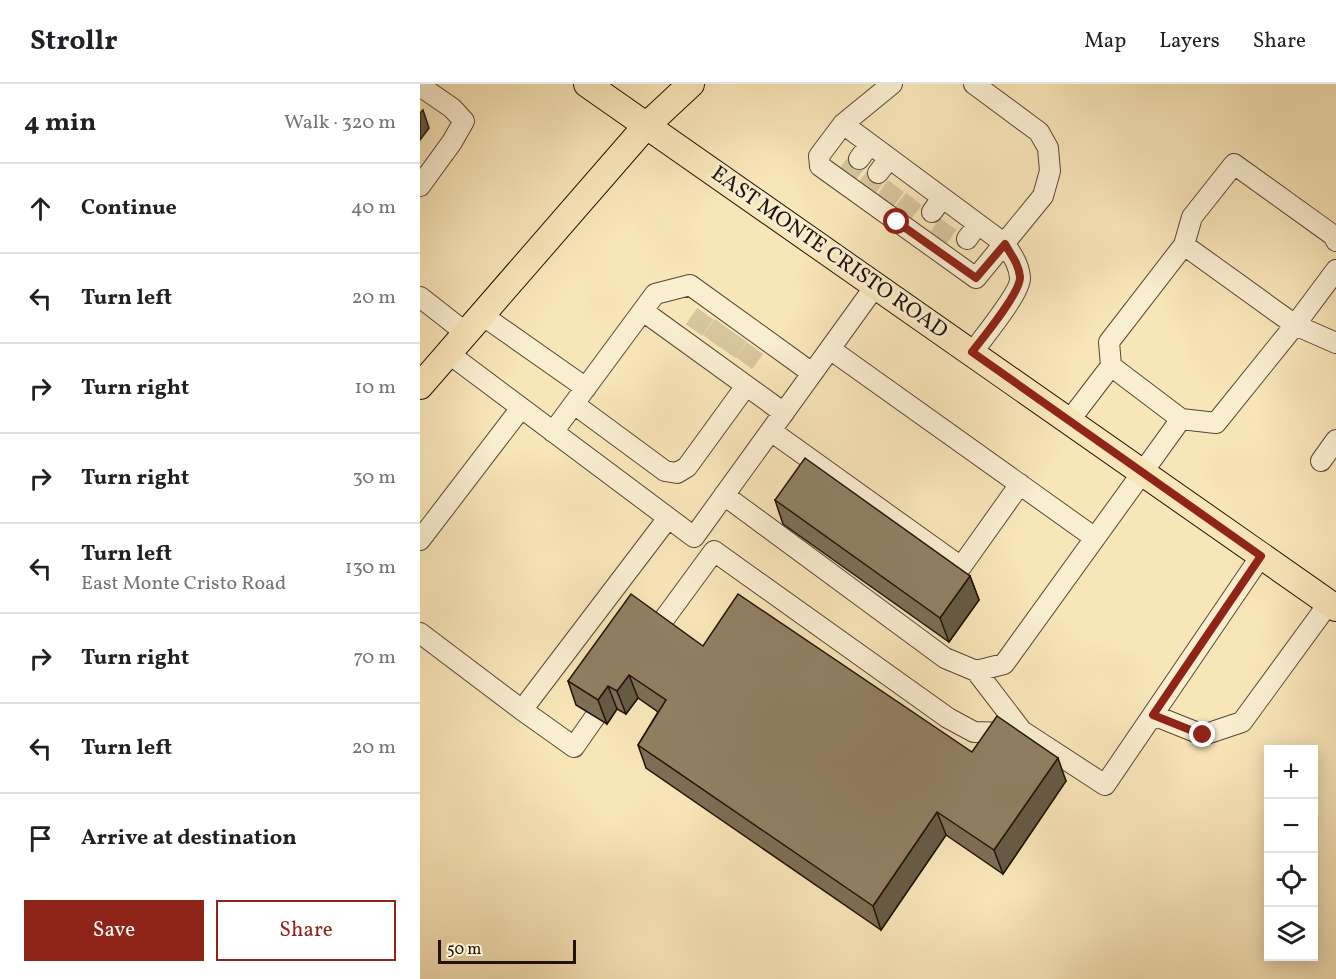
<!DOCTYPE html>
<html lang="en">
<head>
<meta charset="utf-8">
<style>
  :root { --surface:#fff; --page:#f6f6f6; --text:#202124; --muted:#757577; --line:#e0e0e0; --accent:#8f2418 }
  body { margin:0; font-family:Vollkorn,serif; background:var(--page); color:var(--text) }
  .controls { position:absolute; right:18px; bottom:18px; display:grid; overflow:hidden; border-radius:0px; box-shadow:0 3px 15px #0003 }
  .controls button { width:54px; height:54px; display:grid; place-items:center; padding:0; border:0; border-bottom:2px solid var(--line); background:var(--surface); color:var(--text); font:30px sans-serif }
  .scale { position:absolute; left:18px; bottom:15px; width:138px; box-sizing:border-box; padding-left:6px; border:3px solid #22120a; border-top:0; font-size:16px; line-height:21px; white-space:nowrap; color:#22120a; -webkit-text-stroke:4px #faeed1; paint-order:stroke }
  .stop { position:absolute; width:18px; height:18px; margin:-14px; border:4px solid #8f2418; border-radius:50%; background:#fff }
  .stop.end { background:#8f2418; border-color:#fff; box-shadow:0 2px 6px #0008 }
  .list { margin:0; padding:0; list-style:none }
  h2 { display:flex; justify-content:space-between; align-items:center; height:78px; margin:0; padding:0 24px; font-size:26px }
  h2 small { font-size:20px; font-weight:400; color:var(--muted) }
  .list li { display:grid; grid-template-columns:39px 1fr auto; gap:18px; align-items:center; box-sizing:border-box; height:90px; padding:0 24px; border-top:2px solid var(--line) }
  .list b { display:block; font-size:22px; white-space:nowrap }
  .list p { margin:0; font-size:20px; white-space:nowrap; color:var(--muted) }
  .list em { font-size:20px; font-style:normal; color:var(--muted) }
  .actions { display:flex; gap:12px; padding:18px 24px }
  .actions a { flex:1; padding:14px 0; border:2px solid var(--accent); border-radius:0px; text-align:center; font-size:21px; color:var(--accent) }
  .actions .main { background:var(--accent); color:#fff }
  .icon { flex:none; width:33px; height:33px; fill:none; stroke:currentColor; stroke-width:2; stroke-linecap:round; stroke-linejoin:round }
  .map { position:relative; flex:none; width:916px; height:895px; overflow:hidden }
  header { display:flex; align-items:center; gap:36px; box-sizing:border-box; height:84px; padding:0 30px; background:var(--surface); border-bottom:2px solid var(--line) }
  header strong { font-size:28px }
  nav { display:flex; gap:33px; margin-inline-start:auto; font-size:21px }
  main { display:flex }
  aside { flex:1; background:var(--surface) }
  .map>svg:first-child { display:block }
</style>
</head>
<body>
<header>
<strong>Strollr</strong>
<nav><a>Map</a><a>Layers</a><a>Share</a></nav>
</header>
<main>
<aside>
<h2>4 min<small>Walk · 320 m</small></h2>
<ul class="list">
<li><svg class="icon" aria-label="ahead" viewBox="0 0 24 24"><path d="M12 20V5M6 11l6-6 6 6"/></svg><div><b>Continue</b></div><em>40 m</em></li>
<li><svg class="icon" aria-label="left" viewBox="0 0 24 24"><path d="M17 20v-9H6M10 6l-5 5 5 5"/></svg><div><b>Turn left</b></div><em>20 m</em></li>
<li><svg class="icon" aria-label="right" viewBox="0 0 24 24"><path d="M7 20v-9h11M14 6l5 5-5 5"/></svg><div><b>Turn right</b></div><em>10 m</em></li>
<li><svg class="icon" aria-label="right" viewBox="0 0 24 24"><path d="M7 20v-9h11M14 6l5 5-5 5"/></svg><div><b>Turn right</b></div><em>30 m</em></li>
<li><svg class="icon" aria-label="left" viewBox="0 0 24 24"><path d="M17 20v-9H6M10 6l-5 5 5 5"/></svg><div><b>Turn left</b><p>East Monte Cristo Road</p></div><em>130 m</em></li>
<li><svg class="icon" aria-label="right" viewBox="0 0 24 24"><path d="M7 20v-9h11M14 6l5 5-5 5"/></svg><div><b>Turn right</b></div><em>70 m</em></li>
<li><svg class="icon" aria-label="left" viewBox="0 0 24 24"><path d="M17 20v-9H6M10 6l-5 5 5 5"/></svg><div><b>Turn left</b></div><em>20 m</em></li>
<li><svg class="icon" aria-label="arrive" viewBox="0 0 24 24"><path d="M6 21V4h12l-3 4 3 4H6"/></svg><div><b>Arrive at destination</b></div></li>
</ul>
<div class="actions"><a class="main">Save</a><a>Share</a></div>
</aside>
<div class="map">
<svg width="916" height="895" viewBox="0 0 916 895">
  <rect width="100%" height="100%" fill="#f8e5b8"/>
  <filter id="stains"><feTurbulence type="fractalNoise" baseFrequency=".00333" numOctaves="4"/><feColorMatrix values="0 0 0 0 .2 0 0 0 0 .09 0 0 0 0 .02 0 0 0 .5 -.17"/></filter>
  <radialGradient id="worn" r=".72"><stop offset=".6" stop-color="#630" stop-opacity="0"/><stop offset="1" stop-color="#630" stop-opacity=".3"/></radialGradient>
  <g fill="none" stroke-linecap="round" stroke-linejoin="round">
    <path stroke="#d8c59e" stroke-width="20" stroke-dasharray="20 10" stroke-linecap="butt" d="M427,91L439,75
      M447,104L458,89
      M465,117L476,102
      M482,130L494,115
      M517,156L528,140
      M274,246L286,229
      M291,257L303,241
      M307,268L319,251
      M324,279L335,264"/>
    <defs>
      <path id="minor" d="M472,0L423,40L399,72L400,82L556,194L623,112L630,87L628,64L619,48L554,0
        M0,2L32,24L44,37L32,58L0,102
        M423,40L585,160C592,171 599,180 600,194C601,208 562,255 552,269
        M439,75L450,60
        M458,89L469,75
        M512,128L522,114
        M547,155L558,140
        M764,161L772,133L814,80L914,152L916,157
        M916,186L875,241L916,259
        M0,213L46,249
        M223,227L364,329
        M62,231L166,304
        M410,265L675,454
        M28,269L274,453L456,201
        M154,320L245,387L257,389L267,383L326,302
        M649,337L691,282
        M351,347L541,483L600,400
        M133,348L235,210L270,201L392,289
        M901,377L916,356
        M304,411L525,574L556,587L584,580L761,335L796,339L875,241L764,161L689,258L691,282L761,335
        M0,456L101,324
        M236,546L294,467L528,634L554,648L590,649L602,647
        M0,549L102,626L248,434
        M556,587L602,647L685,701L841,472
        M102,626L154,663L175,633
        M733,631L783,651L822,638L909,519"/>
      <path id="major" d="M167,0L916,524
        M0,302L226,42L271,0"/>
    </defs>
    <use href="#minor" stroke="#584736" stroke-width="22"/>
    <use href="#major" stroke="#22120a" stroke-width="28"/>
    <use href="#minor" stroke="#faeed1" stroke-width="20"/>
    <use href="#major" stroke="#f8e5b8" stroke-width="26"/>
  </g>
  <path fill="#7d6e56" stroke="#22120a" stroke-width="1.5" d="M355,416L550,492L559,516L529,558L363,440Z
    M283,562L552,668L646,697L583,790L526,751L461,846L226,684L218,661L238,628L218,614L206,630L197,625L187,640L156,621L148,597Z"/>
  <path fill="#665a46" stroke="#22120a" stroke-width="1.5" d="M3,26L9,44L0,56V29Z
    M550,492L559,516L529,558L520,534Z
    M209,591L218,614L206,630L197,607Z
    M188,602L197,625L187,640L178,616Z
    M638,674L646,697L583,790L574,766Z
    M517,728L526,751L461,846L453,822Z"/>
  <path fill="#918064" stroke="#22120a" stroke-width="1.5" d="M385,374L550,492L520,534L355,416Z
    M211,510L283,562L318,510L552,668L577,632L638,674L574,766L517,728L453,822L218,661L246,616L209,591L197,607L188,602L178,616L148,597Z"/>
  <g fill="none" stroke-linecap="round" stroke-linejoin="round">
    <path stroke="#8f2418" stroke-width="8" d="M477,138L556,194L585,160C591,171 599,180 600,193C601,208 562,255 552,268L841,472L733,631L783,651"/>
  </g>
  <g text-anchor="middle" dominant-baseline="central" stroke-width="6" stroke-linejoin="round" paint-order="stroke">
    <g font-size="22" fill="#22120a" stroke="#faeed1">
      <text transform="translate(409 169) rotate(35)">EAST MONTE CRISTO ROAD</text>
    </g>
  </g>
  <rect width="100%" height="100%" filter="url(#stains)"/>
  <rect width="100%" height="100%" fill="url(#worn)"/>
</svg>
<div class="controls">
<button>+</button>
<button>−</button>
<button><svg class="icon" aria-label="locate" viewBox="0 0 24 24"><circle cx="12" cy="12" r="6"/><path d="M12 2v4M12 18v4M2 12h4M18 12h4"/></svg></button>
<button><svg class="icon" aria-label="layers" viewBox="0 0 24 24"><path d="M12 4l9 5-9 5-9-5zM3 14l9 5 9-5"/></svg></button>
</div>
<div class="scale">50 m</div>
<div class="stop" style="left:477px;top:138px"></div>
<div class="stop end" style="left:783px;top:651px"></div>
</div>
</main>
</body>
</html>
